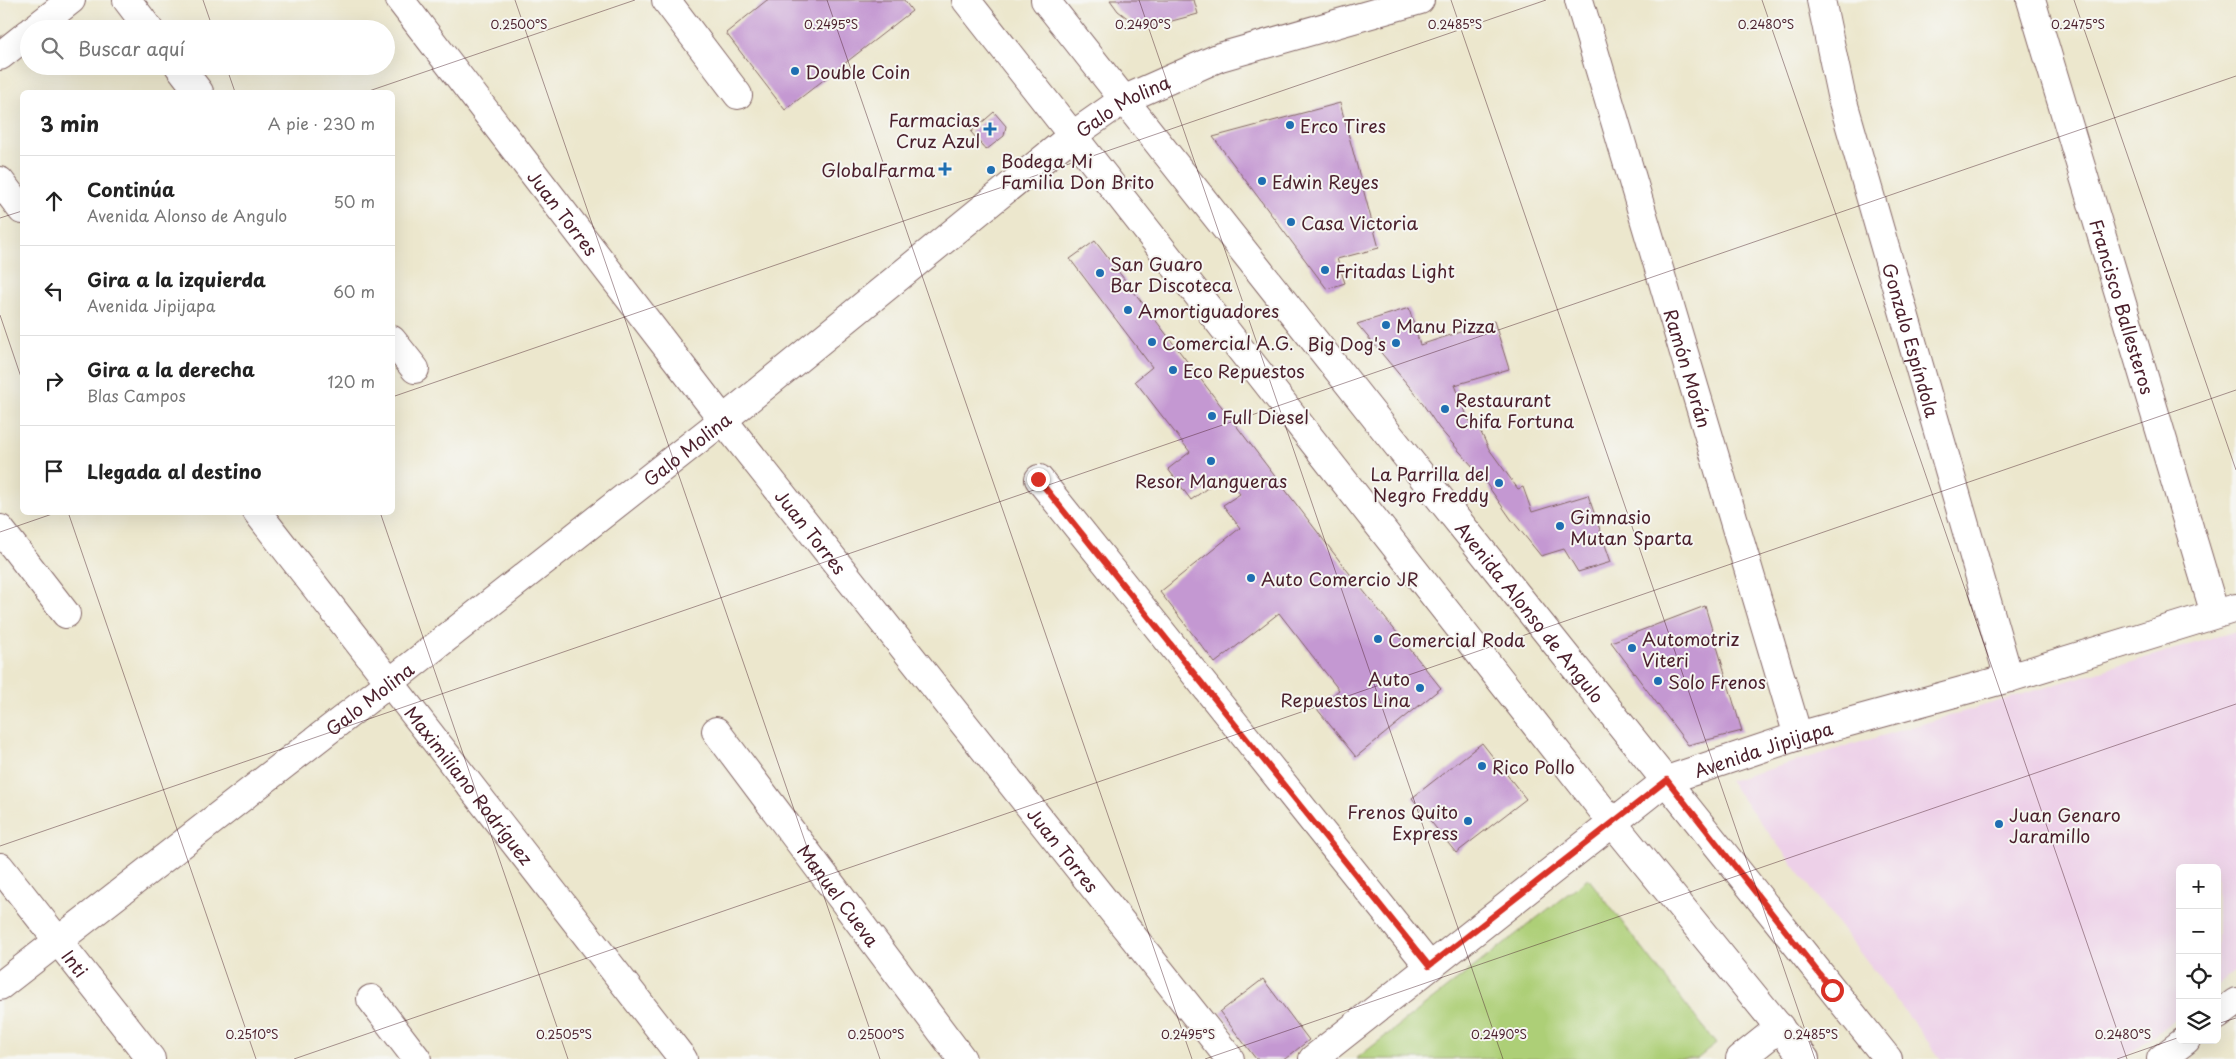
<!DOCTYPE html>
<html lang="es">
<head>
<meta charset="utf-8">
<style>
  :root { --surface:#fff; --page:#f2f2f2; --text:#222; --muted:#767676; --line:#e0e0e0 }
  body { margin:0; font-family:"Playpen Sans",sans-serif; background:var(--page); color:var(--text) }
  .controls { position:absolute; right:15px; bottom:15px; display:grid; overflow:hidden; border-radius:8px; box-shadow:0 5px 20px #0002 }
  .controls button { width:45px; height:45px; display:grid; place-items:center; padding:0; border:0; border-bottom:1px solid var(--line); background:var(--surface); color:var(--text); font:25px sans-serif }
  .stop { position:absolute; width:15px; height:15px; margin:-11px; border:4px solid #d93025; border-radius:50%; background:#fff }
  .stop.end { background:#d93025; border-color:#fff; box-shadow:0 1px 5px #0008 }
  .list { margin:0; padding:0; list-style:none }
  h2 { display:flex; justify-content:space-between; align-items:center; height:65px; margin:0; padding:0 20px; font-size:21px }
  h2 small { font-size:16px; font-weight:400; color:var(--muted) }
  .list li { display:grid; grid-template-columns:32px 1fr auto; gap:15px; align-items:center; box-sizing:border-box; height:90px; padding:0 20px; border-top:1px solid var(--line) }
  .list b { display:block; font-size:19px; white-space:nowrap }
  .list p { margin:0; font-size:16px; white-space:nowrap; color:var(--muted) }
  .list em { font-size:16px; font-style:normal; color:var(--muted) }
  .icon { flex:none; width:28px; height:28px; fill:none; stroke:currentColor; stroke-width:2; stroke-linecap:round; stroke-linejoin:round }
  .map { position:relative; flex:none; width:2236px; height:1059px; overflow:hidden }
  .search { position:absolute; background:var(--surface); box-shadow:0 5px 20px #0002; left:20px; top:20px; width:375px; height:55px; display:flex; align-items:center; gap:12px; box-sizing:border-box; padding:0 18px; border-radius:28px; color:var(--muted); font-size:19px }
  .panel { position:absolute; background:var(--surface); box-shadow:0 5px 20px #0002; left:20px; top:90px; width:375px; height:425px; border-radius:8px }
  .map>svg:first-child { display:block }
</style>
</head>
<body>
<div class="map">
<svg width="2236" height="1059" viewBox="0 0 2236 1059">
  <rect width="100%" height="100%" fill="#f6f6f2"/>
  <filter id="ink" filterUnits="userSpaceOnUse"><feTurbulence type="fractalNoise" baseFrequency=".02" numOctaves="2"/><feDisplacementMap in="SourceGraphic" scale="10" xChannelSelector="R" yChannelSelector="G"/><feConvolveMatrix kernelMatrix="1 2 1 2 8 2 1 2 1" color-interpolation-filters="sRGB"/></filter>
  <filter id="wash" filterUnits="userSpaceOnUse"><feTurbulence type="fractalNoise" baseFrequency=".0096" numOctaves="4" result="noise"/><feDisplacementMap in="SourceGraphic" scale="20" xChannelSelector="R" yChannelSelector="G"/><feGaussianBlur stdDeviation="1.12" result="paint"/><feColorMatrix in="noise" values="0 0 0 0 0 0 0 0 0 0 0 0 0 0 0 0 0 1.4 0 .05"/><feComposite in="paint" operator="in"/></filter>
  <g filter="url(#wash)">
    <rect width="100%" height="100%" fill="#ece7cd"/>
    <path fill="#edd0e8" d="M2236,631V970L2217,985V868H2180V1015L2123,1059H1941L1729,781Z"/>
    <path fill="#adcf77" stroke="#7c7751" d="M1588,878L1716,1044L1697,1059H1356Z"/>
    <g id="blocks">
      <path fill="#c498d2" d="M767,0H904L912,11L785,110L726,33Z
        M1110,0H1194L1198,14L1142,29L1118,11Z
        M1340,103L1379,248L1337,259L1345,283L1327,289L1213,137Z
        M994,112L1006,126L1004,136L986,150L971,132Z
        M1095,241L1342,564L1441,688L1356,757L1317,709L1339,690L1279,613L1215,663L1160,592L1240,528L1223,505L1240,494L1225,475L1191,500L1168,469L1190,452L1135,381L1152,367L1070,259Z
        M1409,308L1420,345L1494,321L1509,369L1455,385L1469,421L1474,418L1489,449L1518,489L1523,487L1532,512L1588,495L1611,562L1578,572L1564,549L1541,556L1511,519L1481,476L1439,428L1418,397L1357,324Z
        M1705,606L1742,731L1688,745L1611,642Z
        M1482,743L1526,799L1456,853L1412,798Z
        M1263,979L1309,1040L1285,1059H1256L1220,1012Z"/>
    </g>
  </g>
  <g filter="url(#ink)">
    <use href="#blocks" fill-opacity="0" stroke="#836564" stroke-width="1"/>
    <g fill="none" stroke-linecap="round" stroke-linejoin="round">
      <defs>
        <g id="street">
          <path d="M127,0L149,29"/>
          <path id="s1" d="M400,0L723,420L1230,1059"/>
          <path d="M666,0L738,95"/>
          <path id="s2" d="M1579,0L1798,736"/>
          <path id="s3" d="M1821,0L1841,95L2009,678"/>
          <path id="s4" d="M2031,0L2215,614"/>
          <path d="M34,29L71,0"/>
          <path d="M0,56L29,33"/>
          <path d="M179,66L199,92"/>
          <path d="M0,181L22,210"/>
          <path d="M392,340L415,369"/>
          <path d="M1039,479L1429,966"/>
          <path id="s5" d="M257,512L683,1059"/>
          <path d="M0,529L66,614"/>
          <path id="s6" d="M716,731L962,1059"/>
          <path id="s7" d="M0,867L151,1059"/>
          <path id="s8" d="M0,986L389,683L723,420L1073,135"/>
          <path d="M371,999L417,1059"/>
          <path d="M2217,1016L2236,1002"/>
          <path id="s9" d="M1313,1059L1667,780L1798,736L2009,678L2236,608"/>
          <path d="M1740,1059L1780,1027"/>
          <path d="M2161,1059L2186,1040"/>
        </g>
        <g id="secondary">
          <path id="s10" d="M1073,135L1123,100L1220,57L1420,0"/>
        </g>
        <g id="primary">
          <path d="M966,0L1612,822L1805,1059"/>
          <path id="s11" d="M1045,0L1386,431L1888,1059"/>
        </g>
      </defs>
      <use href="#street" stroke="#836564" stroke-width="30"/>
      <use href="#secondary" stroke="#836564" stroke-width="30"/>
      <use href="#primary" stroke="#836564" stroke-width="30"/>
      <use href="#street" stroke="#fff" stroke-width="28"/>
      <use href="#secondary" stroke="#fff" stroke-width="28"/>
      <use href="#primary" stroke="#fff" stroke-width="28"/>
    </g>
  </g>
  <g fill="none" stroke-linecap="round" stroke-linejoin="round" filter="url(#ink)">
    <path stroke="#d93025" stroke-width="6" d="M1038,479L1429,966L1667,780L1832,990"/>
  </g>
  <path fill="none" stroke="#4a1f2b" stroke-width="1" stroke-opacity="0.45" d="M203,0L213,29M515,0L880,1059M827,0L1192,1059M1139,0L1503,1059M1451,0L1815,1059M1762,0L2127,1059M2074,0L2236,470M226,66L235,92M366,92L635,0M0,218L22,211M0,315L22,380M392,397L1546,0M68,512L256,1059M380,512L568,1059M0,532L58,512M0,846L2236,76M2217,1024L2236,1018M294,1059L2236,390M1205,1059L2236,704M2117,1059L2180,1037"/>
  <g fill="#1f6fb2" stroke="#f6f6f2" stroke-width="2">
    <circle cx="795" cy="71" r="5"/>
    <circle cx="1290" cy="125" r="5"/>
    <path d="M987.5 121.5h5v5h5v5h-5v5h-5v-5h-5v-5h5z"/>
    <path d="M942.5 161.5h5v5h5v5h-5v5h-5v-5h-5v-5h5z"/>
    <circle cx="991" cy="170" r="5"/>
    <circle cx="1262" cy="181" r="5"/>
    <circle cx="1291" cy="222" r="5"/>
    <circle cx="1325" cy="270" r="5"/>
    <circle cx="1100" cy="273" r="5"/>
    <circle cx="1128" cy="310" r="5"/>
    <circle cx="1386" cy="325" r="5"/>
    <circle cx="1152" cy="342" r="5"/>
    <circle cx="1396" cy="343" r="5"/>
    <circle cx="1173" cy="370" r="5"/>
    <circle cx="1445" cy="409" r="5"/>
    <circle cx="1212" cy="416" r="5"/>
    <circle cx="1211" cy="461" r="5"/>
    <circle cx="1499" cy="483" r="5"/>
    <circle cx="1560" cy="526" r="5"/>
    <circle cx="1251" cy="578" r="5"/>
    <circle cx="1378" cy="639" r="5"/>
    <circle cx="1632" cy="648" r="5"/>
    <circle cx="1658" cy="681" r="5"/>
    <circle cx="1420" cy="688" r="5"/>
    <circle cx="1482" cy="766" r="5"/>
    <circle cx="1468" cy="821" r="5"/>
    <circle cx="1999" cy="824" r="5"/>
  </g>
  <g text-anchor="middle" dominant-baseline="central" stroke-width="4" stroke-linejoin="round" paint-order="stroke">
    <g font-size="18" fill="#4a1f2b" stroke="#f6f6f2" text-anchor="start">
      <text x="805" y="71">Double Coin</text>
      <text x="980" y="119" text-anchor="end">Farmacias<tspan x="980" dy="21">Cruz Azul</tspan></text>
      <text x="1300" y="125">Erco Tires</text>
      <text x="1001" y="160">Bodega Mi<tspan x="1001" dy="21">Familia Don Brito</tspan></text>
      <text x="935" y="169" text-anchor="end">GlobalFarma</text>
      <text x="1272" y="181">Edwin Reyes</text>
      <text x="1301" y="222">Casa Victoria</text>
      <text x="1110" y="263">San Guaro<tspan x="1110" dy="21">Bar Discoteca</tspan></text>
      <text x="1335" y="270">Fritadas Light</text>
      <text x="1138" y="310">Amortiguadores</text>
      <text x="1396" y="325">Manu Pizza</text>
      <text x="1162" y="342">Comercial A.G.</text>
      <text x="1386" y="343" text-anchor="end">Big Dog's</text>
      <text x="1183" y="370">Eco Repuestos</text>
      <text x="1455" y="399">Restaurant<tspan x="1455" dy="21">Chifa Fortuna</tspan></text>
      <text x="1222" y="416">Full Diesel</text>
      <text x="1489" y="473" text-anchor="end">La Parrilla del<tspan x="1489" dy="21">Negro Freddy</tspan></text>
      <text x="1211" y="480" text-anchor="middle">Resor Mangueras</text>
      <text x="1570" y="516">Gimnasio<tspan x="1570" dy="21">Mutan Sparta</tspan></text>
      <text x="1261" y="578">Auto Comercio JR</text>
      <text x="1642" y="638">Automotriz<tspan x="1642" dy="21">Viteri</tspan></text>
      <text x="1388" y="639">Comercial Roda</text>
      <text x="1410" y="678" text-anchor="end">Auto<tspan x="1410" dy="21">Repuestos Lina</tspan></text>
      <text x="1668" y="681">Solo Frenos</text>
      <text x="1492" y="766">Rico Pollo</text>
      <text x="1458" y="811" text-anchor="end">Frenos Quito<tspan x="1458" dy="21">Express</tspan></text>
      <text x="2009" y="814">Juan Genaro<tspan x="2009" dy="21">Jaramillo</tspan></text>
    </g>
    <g font-size="18" fill="#4a1f2b" stroke="#f6f6f2">
      <text stroke="none"><textPath href="#s10" startOffset="58">Galo Molina</textPath></text>
      <text stroke="none"><textPath href="#s1" startOffset="268">Juan Torres</textPath></text>
      <text stroke="none"><textPath href="#s4" startOffset="320">Francisco Ballesteros</textPath></text>
      <text stroke="none"><textPath href="#s3" startOffset="352">Gonzalo Espíndola</textPath></text>
      <text stroke="none"><textPath href="#s2" startOffset="384">Ramón Morán</textPath></text>
      <text stroke="none"><textPath href="#s8" startOffset="872">Galo Molina</textPath></text>
      <text stroke="none"><textPath href="#s1" startOffset="672">Juan Torres</textPath></text>
      <text stroke="none"><textPath href="#s11" startOffset="781">Avenida Alonso de Angulo</textPath></text>
      <text stroke="none"><textPath href="#s8" startOffset="468">Galo Molina</textPath></text>
      <text stroke="none"><textPath href="#s9" startOffset="552">Avenida Jipijapa</textPath></text>
      <text stroke="none"><textPath href="#s5" startOffset="346">Maximiliano Rodríguez</textPath></text>
      <text stroke="none"><textPath href="#s1" startOffset="1078">Juan Torres</textPath></text>
      <text stroke="none"><textPath href="#s6" startOffset="205">Manuel Cueva</textPath></text>
      <text stroke="none"><textPath href="#s7" startOffset="122">Inti</textPath></text>
    </g>
  </g>
  <g font-size="12" text-anchor="middle" fill="#4a1f2b" stroke="#f6f6f2" stroke-width="4" stroke-linejoin="round" paint-order="stroke">
    <text x="519" y="29">0.2500°S</text>
    <text x="831" y="29">0.2495°S</text>
    <text x="1143" y="29">0.2490°S</text>
    <text x="1455" y="29">0.2485°S</text>
    <text x="1766" y="29">0.2480°S</text>
    <text x="2078" y="29">0.2475°S</text>
    <text x="252" y="1039">0.2510°S</text>
    <text x="564" y="1039">0.2505°S</text>
    <text x="876" y="1039">0.2500°S</text>
    <text x="1188" y="1039">0.2495°S</text>
    <text x="1499" y="1039">0.2490°S</text>
    <text x="1811" y="1039">0.2485°S</text>
    <text x="2123" y="1039">0.2480°S</text>
  </g>
</svg>
<div class="controls">
<button>+</button>
<button>−</button>
<button><svg class="icon" aria-label="locate" viewBox="0 0 24 24"><circle cx="12" cy="12" r="6"/><path d="M12 2v4M12 18v4M2 12h4M18 12h4"/></svg></button>
<button><svg class="icon" aria-label="layers" viewBox="0 0 24 24"><path d="M12 4l9 5-9 5-9-5zM3 14l9 5 9-5"/></svg></button>
</div>
<div class="stop" style="left:1832px;top:990px"></div>
<div class="stop end" style="left:1038px;top:479px"></div>
<div class="search"><svg class="icon" aria-label="search" viewBox="0 0 24 24"><circle cx="10" cy="10" r="6"/><path d="M15 15l6 6"/></svg>Buscar aquí</div>
<section class="panel">
<h2>3 min<small>A pie · 230 m</small></h2>
<ul class="list">
<li><svg class="icon" aria-label="ahead" viewBox="0 0 24 24"><path d="M12 20V5M6 11l6-6 6 6"/></svg><div><b>Continúa</b><p>Avenida Alonso de Angulo</p></div><em>50 m</em></li>
<li><svg class="icon" aria-label="left" viewBox="0 0 24 24"><path d="M17 20v-9H6M10 6l-5 5 5 5"/></svg><div><b>Gira a la izquierda</b><p>Avenida Jipijapa</p></div><em>60 m</em></li>
<li><svg class="icon" aria-label="right" viewBox="0 0 24 24"><path d="M7 20v-9h11M14 6l5 5-5 5"/></svg><div><b>Gira a la derecha</b><p>Blas Campos</p></div><em>120 m</em></li>
<li><svg class="icon" aria-label="arrive" viewBox="0 0 24 24"><path d="M6 21V4h12l-3 4 3 4H6"/></svg><div><b>Llegada al destino</b></div></li>
</ul>
</section>
</div>
</body>
</html>
